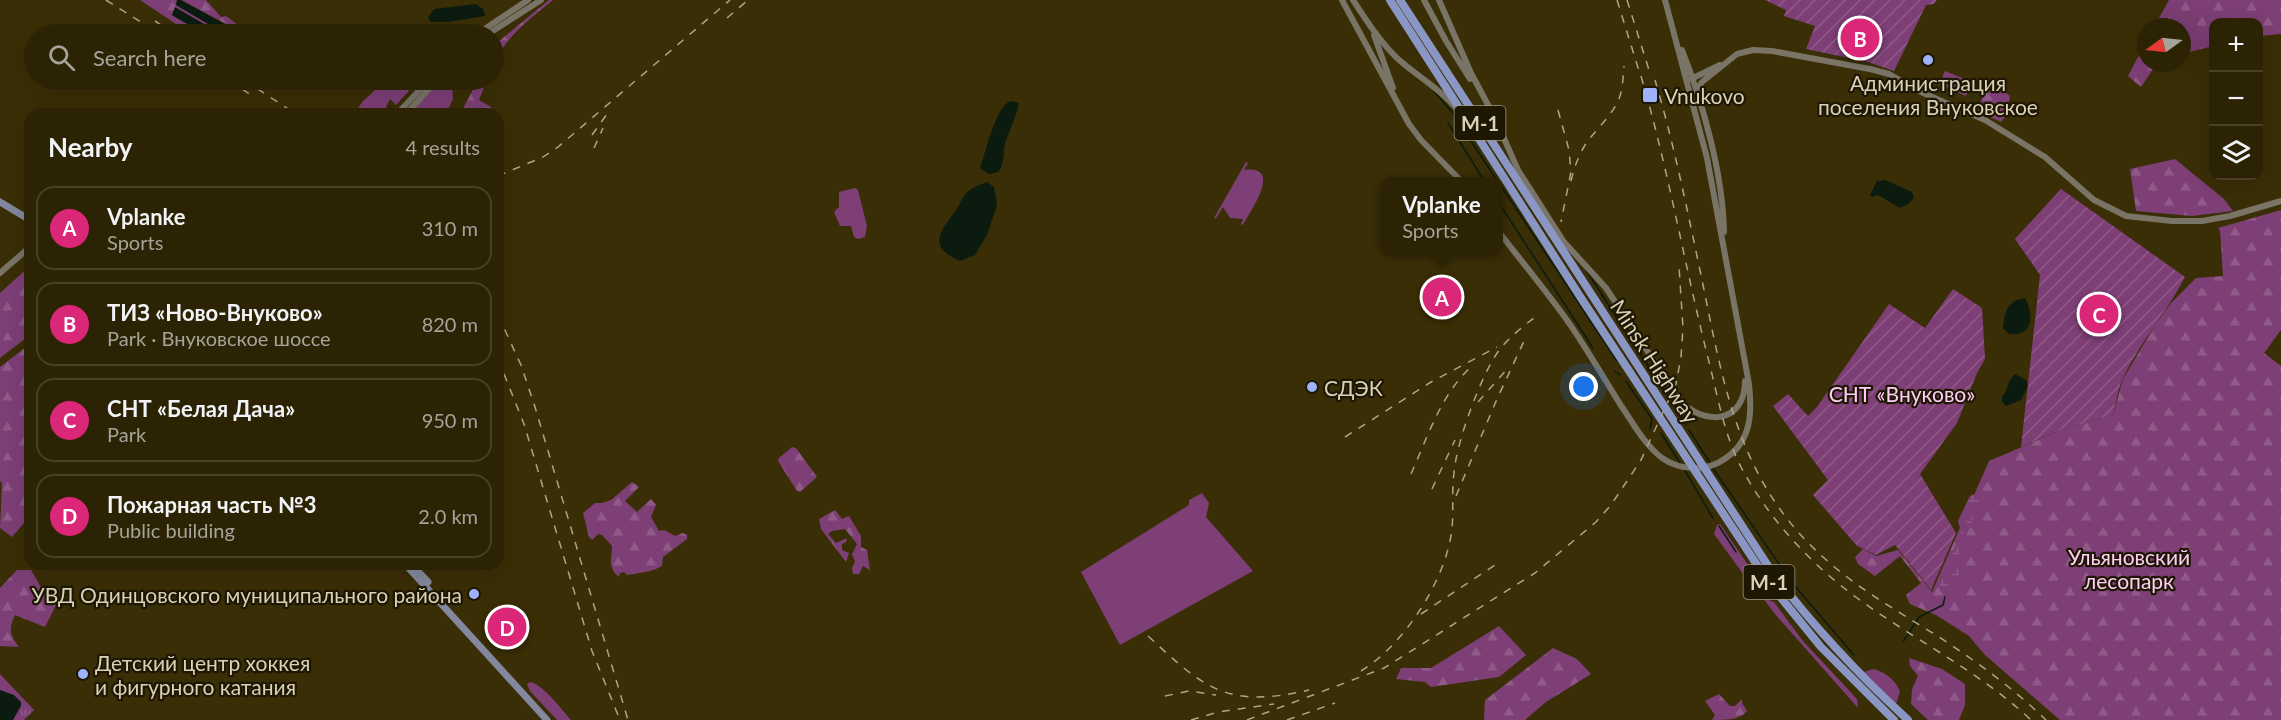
<!DOCTYPE html>
<html lang="en">
<head>
<meta charset="utf-8">
<style>
  :root { --surface:#2c2204; --page:#342a0e; --text:#f1f3f6; --muted:#a6a49a; --line:#483f26; --accent:#db2777 }
  body { margin:0; font-family:Lato,sans-serif; background:var(--page); color:var(--text) }
  .controls { position:absolute; right:18px; top:18px; display:grid; overflow:hidden; border-radius:12px; box-shadow:0 6px 24px #0002 }
  .controls button { width:54px; height:54px; display:grid; place-items:center; padding:0; border:0; border-bottom:2px solid var(--line); background:var(--surface); color:var(--text); font:30px sans-serif }
  .compass { position:absolute; left:2137px; top:18px; width:54px; height:54px; border-radius:50%; background:var(--surface); box-shadow:0 6px 24px #0002; rotate:255deg }
  .you { position:absolute; left:1584px; top:387px; width:21px; height:21px; margin:-15px; border:4px solid #fff; border-radius:50%; background:#1a73e8; box-shadow:0 0 0 9px #1a73e833 }
  .badge { display:grid; place-items:center; width:39px; height:39px; border-radius:50%; background:var(--accent); color:#fff; font-size:20px; font-weight:700 }
  .pin { position:absolute; translate:-50% -50%; border:3px solid #fff; box-shadow:0 2px 6px #0006 }
  .popup { position:absolute; left:1380px; top:177px; width:123px; height:78px; box-sizing:border-box; display:grid; place-content:center; border-radius:12px; background:var(--surface); filter:drop-shadow(0 2px 4px #0005); font-size:20px; white-space:nowrap; color:var(--muted) }
  .popup b { font-size:22px; color:var(--text) }
  .popup::after { content:''; position:absolute; left:50%; top:100%; margin-left:-12px; border:12px solid transparent; border-top-color:var(--surface) }
  .list { margin:0; padding:0; list-style:none }
  h2 { display:flex; justify-content:space-between; align-items:center; height:78px; margin:0; padding:0 24px; font-size:26px }
  h2 small { font-size:20px; font-weight:400; color:var(--muted) }
  .list li { display:grid; grid-template-columns:39px 1fr auto; gap:18px; align-items:center; box-sizing:border-box; height:84px; margin:0 12px 12px; padding:0 12px; border:2px solid var(--line); border-radius:18px }
  .list b { display:block; font-size:22px; white-space:nowrap }
  .list p { margin:0; font-size:20px; white-space:nowrap; color:var(--muted) }
  .list em { font-size:20px; font-style:normal; color:var(--muted) }
  .icon { flex:none; width:33px; height:33px; fill:none; stroke:currentColor; stroke-width:2; stroke-linecap:round; stroke-linejoin:round }
  .map { position:relative; flex:none; width:2281px; height:720px; overflow:hidden }
  .search { position:absolute; background:var(--surface); box-shadow:0 6px 24px #0002; left:24px; top:24px; width:480px; height:66px; display:flex; align-items:center; gap:15px; box-sizing:border-box; padding:0 21px; border-radius:33px; color:var(--muted); font-size:22px }
  .panel { position:absolute; background:var(--surface); box-shadow:0 6px 24px #0002; left:24px; top:108px; width:480px; height:462px; border-radius:18px }
  .map>svg:first-child { display:block }
</style>
</head>
<body>
<div class="map">
<svg width="2281" height="720" viewBox="0 0 2281 720">
  <defs>
    <pattern id="forest-firs" width="22" height="20" patternUnits="userSpaceOnUse" patternTransform="scale(1.5)"><rect width="22" height="20" fill="#7d3f76"/><path d="M5 1l3.5 6h-7zM16 11l3.5 6h-7z" fill="#8f5a87"/></pattern>
    <pattern id="wetland-marsh" width="20" height="14" patternUnits="userSpaceOnUse" patternTransform="scale(1.5)"><rect width="20" height="14" fill="#7d3f76"/><path d="M1 5h8M5 5V1M11 12h8M15 12V8" fill="none" stroke="#8f5a87"/></pattern>
    <pattern id="park-tufts" width="24" height="20" patternUnits="userSpaceOnUse" patternTransform="scale(1.5)"><rect width="24" height="20" fill="#7d3f76"/><path d="M3 7l-1-3M5 7V3M7 7l1-3M15 17l-1-3M17 17v-4M19 17l1-3" fill="none" stroke="#8f5a87"/></pattern>
    <pattern id="garden-furrows" width="10" height="10" patternUnits="userSpaceOnUse" patternTransform="scale(1.5)"><rect width="10" height="10" fill="#7d3f76"/><path d="M-1 1l2-2M0 10L10 0M9 11l2-2" fill="none" stroke="#8f5a87"/></pattern>
  </defs>
  <rect width="100%" height="100%" fill="#3a2e06"/>
  <path fill="#7d3f76" d="M1945,71L1972,82L1966,96L1939,85Z
    M386,80L418,81L396,105L390,99L386,107L389,114H354L363,101Z
    M444,81L452,85L453,99L446,114H409L434,86Z
    M1246,162L1248,163L1244,170C1284,165 1250,211 1243,225L1241,224L1243,219L1230,218L1223,207L1216,218H1214Z
    M855,188L858,190L867,226L865,237L858,239L854,237L851,226H840L834,212L839,207V192Z
    M1202,493L1209,503L1206,517L1253,571L1120,645L1081,572L1189,505V500Z
    M1720,524L1766,591L1765,595L1757,593L1714,534L1717,525Z
    M1763,598L1774,602L1803,641L1857,699L1858,708L1775,614Z
    M1873,669C1884,671 1897,681 1900,692L1896,704L1864,672Z
    M530,682C543,684 562,710 571,720H557L530,691L527,684Z"/>
  <path fill="url(#forest-firs)" d="M140,0H177L176,5L225,34H221L175,8L172,15L204,34H191Z
    M181,0H206L221,17L226,16L245,30V34Z
    M549,0H553C531,18 505,37 494,64V51L498,42Z
    M2169,0H2281V34L2259,36L2258,22H2214L2213,46L2182,54V27H2154Z
    M2146,42V63H2157L2141,87L2128,76Z
    M478,80H487L479,100L491,107V114H460Z
    M1990,82L2010,96L2007,114L2001,122L1978,111L1987,83Z
    M2175,159L2224,199L2233,211L2192,216L2136,211L2130,169Z
    M2281,210V330L2264,353L2281,366V720H2060L1985,655L1969,636L1936,615L1910,604L1906,595L1921,583L1900,556L1875,576L1858,564L1855,557L1863,549L1876,556L1898,550L1932,592L1989,461L2061,430L2113,415L2123,379L2155,325L2171,303L2196,278L2223,276L2220,231L2218,228Z
    M30,266V335L0,358V293Z
    M30,344V516L12,537L0,528L2,483L0,481V367Z
    M792,447L796,448L817,477L800,492L797,491L778,461L779,458Z
    M632,482L639,487L625,501L637,512L651,499L656,505L651,517L659,531L664,530L675,536L683,533L687,535V539L663,557L662,566C652,572 639,573 627,575L624,572L620,573L619,577C607,568 612,557 612,546L602,535L598,534L592,540L589,537L583,513L595,503H602L611,500Z
    M835,510L842,519L849,516L861,536V547L867,550L870,570L863,566L859,574H853L852,568L855,562L852,554L857,544L845,529L832,531L828,534L836,543L847,538L846,542L842,544V550L849,553L846,562L821,529L819,519Z
    M17,570H31L42,589L56,605L45,627L15,615C8,629 10,636 19,647L0,646V588Z
    M1499,626L1526,655L1499,677L1431,687L1425,682L1396,679L1401,668H1431Z
    M1553,648L1577,659L1591,674L1546,702L1525,720H1484L1485,700Z
    M1909,658L1942,669L1965,684V705L1959,720H1928L1911,704L1912,689L1918,676L1910,666Z
    M1719,694L1730,706H1735L1742,699V703L1747,711C1740,720 1725,720 1712,720L1715,715L1705,701Z"/>
  <path fill="url(#wetland-marsh)" d="M1980,492L1979,502L1958,557L1959,584L1951,594L1945,597L1940,589V582L1961,532L1958,521L1970,496Z"/>
  <path fill="url(#park-tufts)" d="M0,674L34,710L24,720H0Z"/>
  <path fill="url(#garden-furrows)" d="M1765,0H1937L1934,4L1926,5L1894,71L1868,62L1806,49L1815,26L1784,16L1786,10Z
    M2061,189L2185,277C2167,312 2140,342 2123,378C2118,389 2116,403 2113,415L2061,430L2021,447L2040,275L2015,239Z
    M1953,289L1982,308L1985,359L1977,373L1957,423L1920,474L1956,533L1931,590L1895,545L1876,555L1857,546L1813,495L1828,480L1773,406L1788,394L1808,416L1817,407L1889,304L1925,328Z"/>
  <path fill="#0b1b10" d="M177,0H181L242,34H225L176,5Z
    M476,4L483,9L485,16L448,22H431L428,18L434,9Z
    M175,7L221,34H204L172,15Z
    M1010,101L1019,103C1016,117 1011,127 1006,140C1002,152 1006,162 998,172L989,174L980,168C986,152 995,108 1010,101Z
    M1885,180L1912,192L1914,198L1908,204L1900,208L1878,195L1872,197L1870,195L1877,181Z
    M987,182L994,187L997,205L987,235L975,255L960,261C933,249 935,238 951,217C968,196 957,193 987,182Z
    M2025,298C2034,315 2034,336 2009,334L2003,328C2005,311 2007,301 2025,298Z
    M2015,374L2026,380L2028,386L2021,400L2006,406L2002,402V397C2009,389 2007,380 2015,374Z
    M0,690L14,695L21,702V706L13,720H0Z"/>
  <g fill="none" stroke-linecap="round" stroke-linejoin="round">
    <path stroke="#0b1b10" stroke-width="1.5" d="M1433,90L1452,112L1498,182
      M1448,123L1485,182
      M1499,183L1617,361
      M1499,203L1593,348
      M1586,270L1665,392
      M1615,371L1620,375
      M1626,381L1652,419L1650,429
      M1675,403L1676,409L1686,425
      M1689,430L1710,463
      M1661,433L1680,463
      M1712,467L1793,584L1854,655
      M1684,469L1713,518
      M1719,526L1736,552
      M1903,642L1919,617L1943,605L1945,597"/>
    <path stroke="#797466" stroke-width="6" d="M1342,0L1409,124L1421,140L1462,182
      M1353,0C1366,20 1380,42 1398,59C1417,76 1438,87 1455,107
      M1424,0L1446,41L1470,79
      M1439,0L1471,73L1495,118L1518,170L1564,242L1606,288L1679,399C1703,427 1745,424 1745,381
      M477,34L528,0
      M488,34L541,0
      M1374,35L1393,88
      M1682,50C1703,103 1723,175 1724,232
      M1691,79L1720,65
      M1697,90L1702,82L1737,54L1753,50L1772,51L1870,69L1889,74L1921,92L1985,120L2045,157L2094,200L2126,216L2172,221H2202L2230,216L2281,201
      M397,114L429,80
      M406,114L437,80
      M1499,232C1522,262 1547,292 1569,323C1587,349 1603,377 1620,404C1633,423 1644,444 1662,458C1681,471 1707,472 1726,458C1752,440 1752,412 1749,384L1707,158L1665,0
      M0,273L30,247"/>
    <path stroke="#83889e" stroke-width="7" d="M0,202L30,220
      M405,564L547,720
      M411,564L428,582"/>
    <path stroke="#8a96c4" stroke-width="8" d="M1390,0L1581,298L1769,583L1821,647L1894,720
      M1400,0L1770,569C1811,624 1857,673 1908,720"/>
    <path stroke="#aea588" stroke-width="1.5" stroke-dasharray="8 8" stroke-linecap="butt" d="M106,0L160,34
      M1617,0L1640,74
      M1627,0L1649,70
      M727,18L748,0
      M155,21L175,34
      M1641,76C1668,168 1684,262 1707,354C1717,392 1723,432 1741,467C1760,503 1786,535 1815,563C1880,625 1966,659 2031,720
      M229,80L251,95
      M244,80L296,114
      M1655,80C1674,144 1687,209 1701,275C1723,382 1737,480 1823,557C1858,589 1899,612 1939,637C1977,662 2013,688 2046,720
      M1558,110L1569,150L1571,172L1561,222
      M592,135L607,114
      M594,148L603,128
      M498,176L543,157L558,147L730,0
      M1571,181C1574,168 1578,157 1585,145C1596,129 1611,117 1619,99C1623,88 1623,77 1624,66
      M498,315L521,365L535,407L628,720
      M498,359L524,424L592,651L620,720
      M1478,402L1508,368
      M1345,437L1431,382L1497,347
      M1411,474C1428,436 1441,394 1472,366
      M1432,489L1455,440
      M1456,496L1497,399L1525,339
      M1421,614L1498,563
      M1148,636C1205,689 1227,709 1309,690
      M1361,671C1402,646 1440,588 1450,541C1455,519 1451,495 1454,473C1456,443 1482,372 1500,349C1510,337 1522,327 1534,318
      M1165,696L1189,691L1216,695
      M1191,720L1218,712L1274,704
      M1247,720L1384,668L1535,573L1596,522L1611,505L1641,460L1676,384L1681,357L1683,328L1679,266
      M1287,720L1335,703"/>
  </g>
  <g fill="#9fb3fd" stroke="#1e1703" stroke-width="2">
    <circle cx="1928" cy="60" r="6"/>
    <rect x="1642" y="87" width="16" height="16" rx="3"/>
    <circle cx="1312" cy="387" r="6"/>
    <circle cx="474" cy="594" r="6"/>
    <circle cx="83" cy="674" r="6"/>
  </g>
  <g text-anchor="middle" dominant-baseline="central" stroke-width="4.5" stroke-linejoin="round" paint-order="stroke">
    <g fill="#1e1703" stroke="#a29982" stroke-width="1.5">
      <rect x="1454.5" y="106" width="51" height="34" rx="4.5"/>
      <rect x="1743.5" y="565" width="51" height="34" rx="4.5"/>
    </g>
    <g font-size="20" font-weight="bold" fill="#dad1b8">
      <text x="1480" y="123">М-1</text>
      <text x="1769" y="582">М-1</text>
    </g>
    <g font-size="21" fill="#dad1b8" stroke="#1e1703" text-anchor="start">
      <text x="1928" y="82" text-anchor="middle">Администрация<tspan x="1928" dy="24">поселения Внуковское</tspan></text>
      <text x="1664" y="95">Vnukovo</text>
      <text x="1324" y="387">СДЭК</text>
      <text x="462" y="594" text-anchor="end">УВД Одинцовского муниципального района</text>
      <text x="95" y="662">Детский центр хоккея<tspan x="95" dy="24">и фигурного катания</tspan></text>
    </g>
    <g font-size="21" fill="#dad1b8" stroke="#1e1703">
      <text transform="translate(1655 361) rotate(57)">Minsk Highway</text>
    </g>
    <g font-size="21" fill="#ffcef7" stroke="#1e1703">
      <text x="1902" y="393">СНТ «Внуково»</text>
      <text x="2129" y="556">Ульяновский<tspan x="2129" dy="24">лесопарк</tspan></text>
    </g>
  </g>
</svg>
<div class="controls">
<button>+</button>
<button>−</button>
<button><svg class="icon" aria-label="layers" viewBox="0 0 24 24"><path d="M12 4l9 5-9 5-9-5zM3 14l9 5 9-5"/></svg></button>
</div>
<svg class="compass" viewBox="-18 -18 36 36"><path d="M0-13l5 13h-10z" fill="#e53935"/><path d="M0 13l5-13h-10z" fill="#a6a49a"/></svg>
<div class="you"></div>
<div class="pin badge" style="left:1442px;top:297px">A</div>
<div class="popup"><b>Vplanke</b>Sports</div>
<div class="pin badge" style="left:1860px;top:38px">B</div>
<div class="pin badge" style="left:2099px;top:314px">C</div>
<div class="pin badge" style="left:507px;top:627px">D</div>
<div class="search"><svg class="icon" aria-label="search" viewBox="0 0 24 24"><circle cx="10" cy="10" r="6"/><path d="M15 15l6 6"/></svg>Search here</div>
<section class="panel">
<h2>Nearby<small>4 results</small></h2>
<ul class="list">
<li><span class="badge">A</span><div><b>Vplanke</b><p>Sports</p></div><em>310 m</em></li>
<li><span class="badge">B</span><div><b>ТИЗ «Ново-Внуково»</b><p>Park · Внуковское шоссе</p></div><em>820 m</em></li>
<li><span class="badge">C</span><div><b>СНТ «Белая Дача»</b><p>Park</p></div><em>950 m</em></li>
<li><span class="badge">D</span><div><b>Пожарная часть №3</b><p>Public building</p></div><em>2.0 km</em></li>
</ul>
</section>
</div>
</body>
</html>
